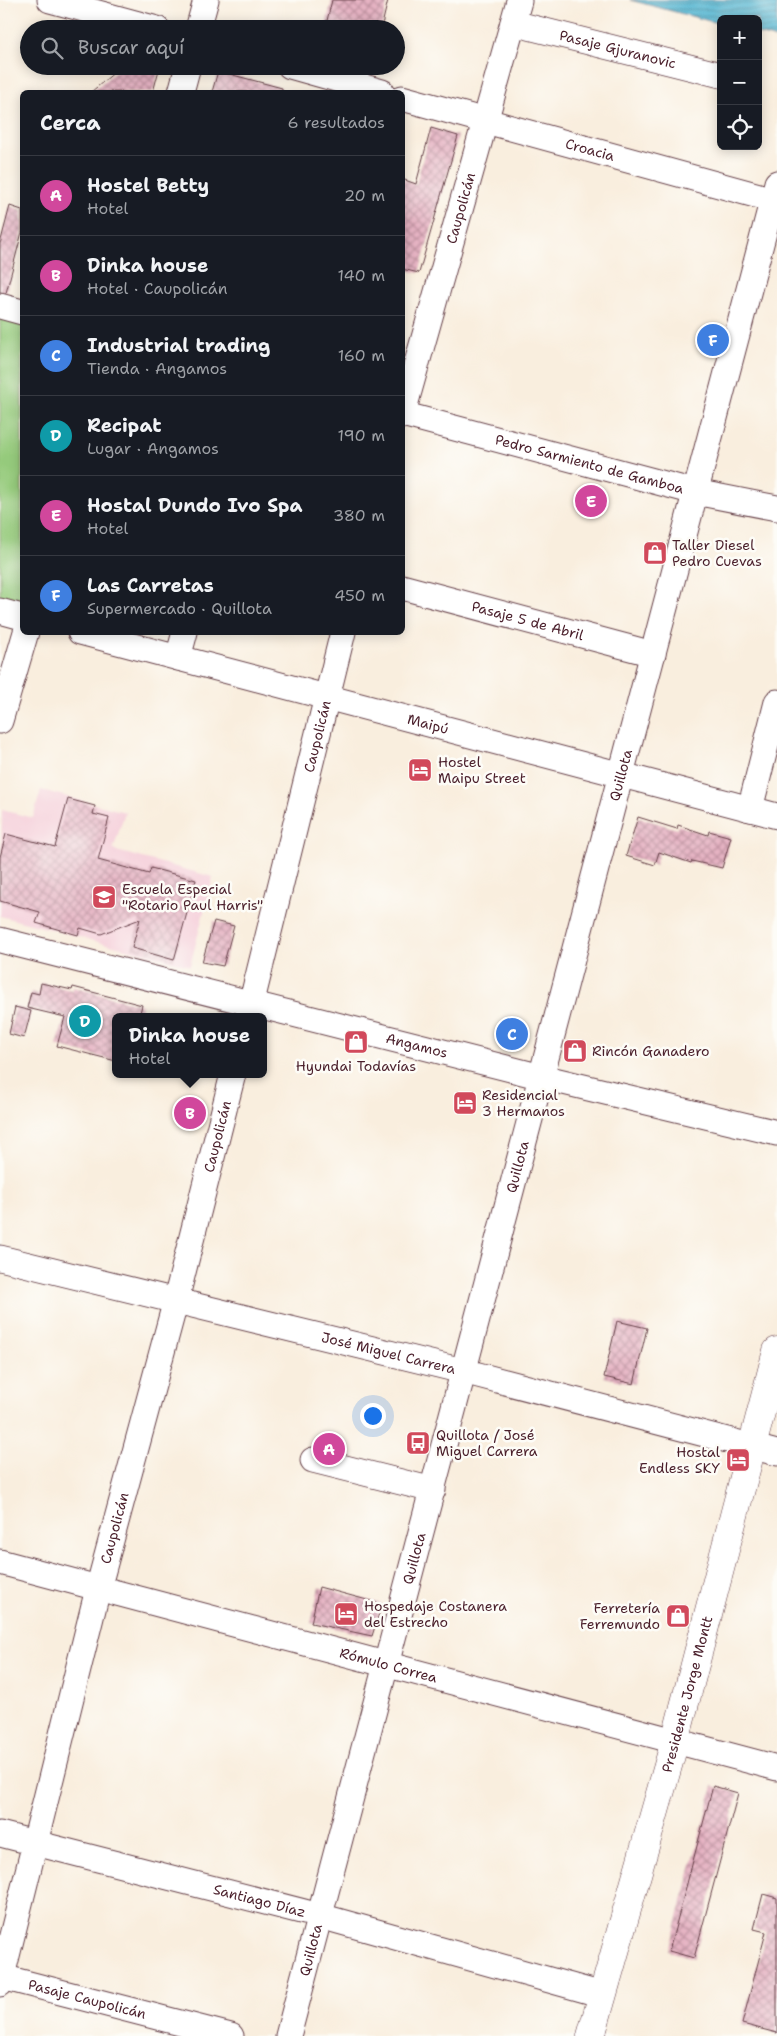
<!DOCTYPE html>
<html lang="es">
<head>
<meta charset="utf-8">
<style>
  :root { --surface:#171b24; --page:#20242c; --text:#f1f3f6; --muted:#9ea1a6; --line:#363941; --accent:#d1495b }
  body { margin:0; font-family:"Shantell Sans",sans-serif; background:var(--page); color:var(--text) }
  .controls { position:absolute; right:15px; top:15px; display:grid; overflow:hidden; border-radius:8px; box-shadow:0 2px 12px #0003 }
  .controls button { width:45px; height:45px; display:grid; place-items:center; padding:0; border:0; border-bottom:1px solid var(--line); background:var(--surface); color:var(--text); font:25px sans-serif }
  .you { position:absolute; left:372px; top:1415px; width:18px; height:18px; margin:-12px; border:4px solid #fff; border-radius:50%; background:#1a73e8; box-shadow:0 0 0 8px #1a73e833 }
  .badge { display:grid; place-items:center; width:32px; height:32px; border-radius:50%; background:var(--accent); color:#fff; font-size:16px; font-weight:700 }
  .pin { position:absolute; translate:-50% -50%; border:2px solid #fff; box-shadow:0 1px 5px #0006 }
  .popup { position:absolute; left:112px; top:1013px; width:155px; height:65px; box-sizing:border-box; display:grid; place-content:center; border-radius:8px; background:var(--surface); filter:drop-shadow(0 1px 4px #0005); font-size:16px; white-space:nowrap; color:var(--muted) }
  .popup b { font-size:19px; color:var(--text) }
  .popup::after { content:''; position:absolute; left:50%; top:100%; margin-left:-10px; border:10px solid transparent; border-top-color:var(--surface) }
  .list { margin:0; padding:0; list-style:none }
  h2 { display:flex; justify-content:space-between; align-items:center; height:65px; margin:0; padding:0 20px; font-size:21px }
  h2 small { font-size:16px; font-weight:400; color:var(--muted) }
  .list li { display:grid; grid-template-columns:32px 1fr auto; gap:15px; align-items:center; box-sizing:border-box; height:80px; padding:0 20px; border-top:1px solid var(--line) }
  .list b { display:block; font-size:19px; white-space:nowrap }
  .list p { margin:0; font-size:16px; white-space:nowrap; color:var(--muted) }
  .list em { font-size:16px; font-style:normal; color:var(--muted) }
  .icon { flex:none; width:28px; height:28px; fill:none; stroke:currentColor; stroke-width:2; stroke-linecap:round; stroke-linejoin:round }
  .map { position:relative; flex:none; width:777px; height:2036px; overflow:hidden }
  .search { position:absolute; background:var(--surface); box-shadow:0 2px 12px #0003; left:20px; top:20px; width:385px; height:55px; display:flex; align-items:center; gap:12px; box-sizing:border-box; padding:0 18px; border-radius:28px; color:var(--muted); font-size:19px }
  .panel { position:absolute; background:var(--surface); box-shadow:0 2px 12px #0003; left:20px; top:90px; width:385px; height:545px; border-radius:8px }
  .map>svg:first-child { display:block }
</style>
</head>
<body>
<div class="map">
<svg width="777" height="2036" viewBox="0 0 777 2036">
  <defs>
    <pattern id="water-rules" width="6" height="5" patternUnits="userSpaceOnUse" patternTransform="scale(1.25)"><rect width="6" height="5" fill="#51b4d0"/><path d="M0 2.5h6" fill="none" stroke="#4592a9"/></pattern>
    <pattern id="building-cross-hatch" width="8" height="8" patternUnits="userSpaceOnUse" patternTransform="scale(1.25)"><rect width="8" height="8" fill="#e5b2c2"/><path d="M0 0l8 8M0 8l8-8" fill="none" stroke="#bc909e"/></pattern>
  </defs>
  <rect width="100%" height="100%" fill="#fdfcf7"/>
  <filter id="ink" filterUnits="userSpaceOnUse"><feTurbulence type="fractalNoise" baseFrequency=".02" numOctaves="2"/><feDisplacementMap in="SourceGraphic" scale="10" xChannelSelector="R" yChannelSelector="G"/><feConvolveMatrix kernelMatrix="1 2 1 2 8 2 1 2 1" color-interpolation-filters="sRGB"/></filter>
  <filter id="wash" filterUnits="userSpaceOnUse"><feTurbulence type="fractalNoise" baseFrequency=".0096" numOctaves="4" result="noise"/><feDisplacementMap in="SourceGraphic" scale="20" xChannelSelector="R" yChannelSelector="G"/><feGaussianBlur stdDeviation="1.12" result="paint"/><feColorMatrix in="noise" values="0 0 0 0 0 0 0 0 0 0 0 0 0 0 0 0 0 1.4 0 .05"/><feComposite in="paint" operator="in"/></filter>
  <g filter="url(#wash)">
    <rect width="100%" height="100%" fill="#f9eede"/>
    <path fill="#f5cfda" d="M41,790L125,812L113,850L213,877L190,966L0,916L2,810L33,818Z"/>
    <path fill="#95ca7c" stroke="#707454" d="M0,316L22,322V610H0Z"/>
    <path fill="url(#water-rules)" stroke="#4e6a7e" d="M630,0H777V39L758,34V19H721V24Z"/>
    <g id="blocks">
      <path fill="url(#building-cross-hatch)" d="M332,0H388L381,29H325Z
        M122,66H160L153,92H91Z
        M218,71L282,88V92H212Z
        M431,128L458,136L419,273L402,269V179L416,184Z
        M10,206L22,210V232L6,293L0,292V244Z
        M68,799L95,806L93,814L109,818L98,860L149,874L151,868L196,880L174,960L132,948L140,919L101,934L80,928L78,935L36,923L40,912L0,901V857L6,834L55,847Z
        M638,817L677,829L678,825L708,835L709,831L731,837L722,868L692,861L691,863L659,852L655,865L626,856Z
        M214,921L234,926L223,966L202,962Z
        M41,983L72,990L73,987L142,1005L139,1017H116V1061L57,1046L65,1017L27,1008L31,992L39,994Z
        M15,1007L31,1011L24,1038L9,1034Z
        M617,1321L647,1328L634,1384L604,1377Z
        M319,1587L382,1604L372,1636L311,1623Z
        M713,1786L738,1793L694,1958L669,1951Z
        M763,1894L777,1898V2033L742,2024L766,1932L754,1929Z"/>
    </g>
  </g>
  <g filter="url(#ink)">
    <use href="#blocks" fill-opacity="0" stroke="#643e46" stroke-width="1"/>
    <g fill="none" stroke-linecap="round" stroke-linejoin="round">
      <defs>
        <g id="minor">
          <path d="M50,0L157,29"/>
          <path id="s1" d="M513,23L721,75"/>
          <path d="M198,29L206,0"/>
          <path d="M290,66L382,92"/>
          <path d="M181,92L188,66"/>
          <path id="s2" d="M402,98L777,201"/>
          <path d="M0,306L22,312"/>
          <path id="s3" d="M402,414L695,492L777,508"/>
          <path id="s4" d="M402,416L519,1"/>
          <path id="s5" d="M402,587L653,654"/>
          <path d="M0,611L22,617"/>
          <path id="s6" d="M80,632L777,816"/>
          <path d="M178,658L185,632"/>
          <path d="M0,721L26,632"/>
          <path d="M750,809L777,702"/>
          <path id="s7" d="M0,940L542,1077L777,1133"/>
          <path id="s8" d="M248,1017L343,632"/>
          <path id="s9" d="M0,1258L463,1371L777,1453"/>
          <path d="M313,1460L433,1490"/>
          <path id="s10" d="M0,1562L777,1768"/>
          <path id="s11" d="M0,1834L320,1916L603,1995"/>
          <path id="s12" d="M2,1977L231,2036"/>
          <path id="s13" d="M0,1984L98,1589L176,1300L233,1074"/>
          <path id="s14" d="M288,2036L777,183"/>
        </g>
        <g id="major">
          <path id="s15" d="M591,2036L675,1741L777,1351"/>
        </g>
      </defs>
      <use href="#minor" stroke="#643e46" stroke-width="27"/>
      <use href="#major" stroke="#643e46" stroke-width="29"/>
      <use href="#minor" stroke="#fff" stroke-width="25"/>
      <use href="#major" stroke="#fff" stroke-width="28"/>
    </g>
  </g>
  <defs>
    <symbol id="shop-square" viewBox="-11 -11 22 22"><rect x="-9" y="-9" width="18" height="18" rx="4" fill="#d1495b" stroke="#fdfcf7"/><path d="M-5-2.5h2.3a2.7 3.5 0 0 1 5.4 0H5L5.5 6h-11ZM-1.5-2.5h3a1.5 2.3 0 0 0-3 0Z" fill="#fff"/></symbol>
    <symbol id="hotel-square" viewBox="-11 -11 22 22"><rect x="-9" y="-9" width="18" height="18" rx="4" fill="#d1495b" stroke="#fdfcf7"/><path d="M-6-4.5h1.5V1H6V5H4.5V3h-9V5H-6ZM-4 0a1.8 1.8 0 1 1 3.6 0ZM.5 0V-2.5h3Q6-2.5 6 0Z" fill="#fff"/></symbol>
    <symbol id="school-square" viewBox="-11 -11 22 22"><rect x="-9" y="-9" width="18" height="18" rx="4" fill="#d1495b" stroke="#fdfcf7"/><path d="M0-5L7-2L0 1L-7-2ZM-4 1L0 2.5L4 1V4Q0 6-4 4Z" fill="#fff"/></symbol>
    <symbol id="bus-square" viewBox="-11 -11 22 22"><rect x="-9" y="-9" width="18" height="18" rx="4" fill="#d1495b" stroke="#fdfcf7"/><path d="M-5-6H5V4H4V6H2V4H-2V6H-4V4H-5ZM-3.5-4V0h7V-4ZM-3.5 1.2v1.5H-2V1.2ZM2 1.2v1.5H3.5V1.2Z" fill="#fff"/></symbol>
  </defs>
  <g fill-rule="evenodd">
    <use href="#shop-square" x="641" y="539" width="28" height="28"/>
    <use href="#hotel-square" x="406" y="756" width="28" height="28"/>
    <use href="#school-square" x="90" y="883" width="28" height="28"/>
    <use href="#shop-square" x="342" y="1028" width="28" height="28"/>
    <use href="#shop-square" x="561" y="1037" width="28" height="28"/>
    <use href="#hotel-square" x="451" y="1089" width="28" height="28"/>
    <use href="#bus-square" x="404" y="1429" width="28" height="28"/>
    <use href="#hotel-square" x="724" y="1446" width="28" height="28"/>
    <use href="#hotel-square" x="332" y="1600" width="28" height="28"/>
    <use href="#shop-square" x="664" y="1602" width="28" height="28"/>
  </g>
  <g text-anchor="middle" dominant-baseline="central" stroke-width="5" stroke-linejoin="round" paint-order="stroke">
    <g font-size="14" fill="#4a1f2b" stroke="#fdfcf7">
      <text stroke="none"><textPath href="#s1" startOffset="108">Pasaje Gjuranovic</textPath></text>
      <text stroke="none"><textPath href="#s2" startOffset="195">Croacia</textPath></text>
      <text stroke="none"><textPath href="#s4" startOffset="216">Caupolicán</textPath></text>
      <text stroke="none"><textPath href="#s3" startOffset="194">Pedro Sarmiento de Gamboa</textPath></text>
      <text stroke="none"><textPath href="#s5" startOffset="130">Pasaje 5 de Abril</textPath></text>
      <text stroke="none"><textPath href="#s6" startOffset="360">Maipú</textPath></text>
      <text stroke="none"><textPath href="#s8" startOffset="289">Caupolicán</textPath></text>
      <text stroke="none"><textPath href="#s14" startOffset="1304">Quillota</textPath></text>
      <text stroke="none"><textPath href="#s7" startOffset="430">Angamos</textPath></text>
      <text stroke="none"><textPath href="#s13" startOffset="875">Caupolicán</textPath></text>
      <text stroke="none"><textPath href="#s14" startOffset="899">Quillota</textPath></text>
      <text stroke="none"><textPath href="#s9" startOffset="400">José Miguel Carrera</textPath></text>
      <text stroke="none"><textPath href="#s13" startOffset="470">Caupolicán</textPath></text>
      <text stroke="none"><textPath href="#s14" startOffset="494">Quillota</textPath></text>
      <text stroke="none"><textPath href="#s10" startOffset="402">Rómulo Correa</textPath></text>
      <text stroke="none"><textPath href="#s15" startOffset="355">Presidente Jorge Montt</textPath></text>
      <text stroke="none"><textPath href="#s11" startOffset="268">Santiago Díaz</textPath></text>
      <text stroke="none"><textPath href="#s14" startOffset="89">Quillota</textPath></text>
      <text stroke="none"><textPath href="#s12" startOffset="88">Pasaje Caupolicán</textPath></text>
    </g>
    <g font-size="14" fill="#4a1f2b" stroke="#fdfcf7" text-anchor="start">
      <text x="672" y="545">Taller Diesel<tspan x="672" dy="16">Pedro Cuevas</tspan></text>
      <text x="438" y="762">Hostel<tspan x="438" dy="16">Maipu Street</tspan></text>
      <text x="122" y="889">Escuela Especial<tspan x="122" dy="16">"Rotario Paul Harris"</tspan></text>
      <text x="592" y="1051">Rincón Ganadero</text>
      <text x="356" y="1066" text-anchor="middle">Hyundai Todavías</text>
      <text x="482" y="1095">Residencial<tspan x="482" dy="16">3 Hermanos</tspan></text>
      <text x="436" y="1435">Quillota / José<tspan x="436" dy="16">Miguel Carrera</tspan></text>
      <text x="720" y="1452" text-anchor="end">Hostal<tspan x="720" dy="16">Endless SKY</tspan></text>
      <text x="364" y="1606">Hospedaje Costanera<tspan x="364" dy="16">del Estrecho</tspan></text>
      <text x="660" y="1608" text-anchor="end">Ferretería<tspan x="660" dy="16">Ferremundo</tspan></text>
    </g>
  </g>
</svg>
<div class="controls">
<button>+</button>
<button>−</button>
<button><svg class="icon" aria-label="locate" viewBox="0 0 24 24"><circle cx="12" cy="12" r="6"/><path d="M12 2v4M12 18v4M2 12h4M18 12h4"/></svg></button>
</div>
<div class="you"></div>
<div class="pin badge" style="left:329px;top:1449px;background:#d1479c">A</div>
<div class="pin badge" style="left:190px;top:1113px;background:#d1479c">B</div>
<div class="popup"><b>Dinka house</b>Hotel</div>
<div class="pin badge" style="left:512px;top:1034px;background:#3f7fe0">C</div>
<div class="pin badge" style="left:85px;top:1021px;background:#0f9aa8">D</div>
<div class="pin badge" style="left:591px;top:501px;background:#d1479c">E</div>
<div class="pin badge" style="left:713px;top:340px;background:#3f7fe0">F</div>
<div class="search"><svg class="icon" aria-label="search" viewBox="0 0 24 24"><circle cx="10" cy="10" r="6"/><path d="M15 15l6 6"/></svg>Buscar aquí</div>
<section class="panel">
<h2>Cerca<small>6 resultados</small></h2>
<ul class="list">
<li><span class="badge" style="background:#d1479c">A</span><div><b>Hostel Betty</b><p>Hotel</p></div><em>20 m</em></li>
<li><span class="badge" style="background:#d1479c">B</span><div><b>Dinka house</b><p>Hotel · Caupolicán</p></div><em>140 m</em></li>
<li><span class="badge" style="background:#3f7fe0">C</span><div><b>Industrial trading</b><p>Tienda · Angamos</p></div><em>160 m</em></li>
<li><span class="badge" style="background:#0f9aa8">D</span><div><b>Recipat</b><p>Lugar · Angamos</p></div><em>190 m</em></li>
<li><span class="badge" style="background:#d1479c">E</span><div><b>Hostal Dundo Ivo Spa</b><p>Hotel</p></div><em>380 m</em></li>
<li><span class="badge" style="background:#3f7fe0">F</span><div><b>Las Carretas</b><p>Supermercado · Quillota</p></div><em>450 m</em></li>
</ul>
</section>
</div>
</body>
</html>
